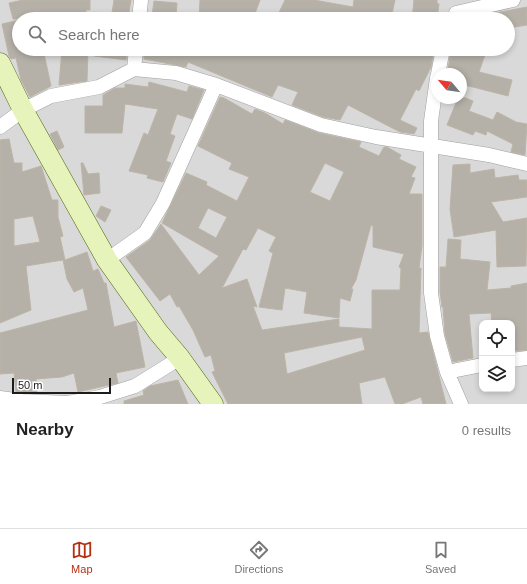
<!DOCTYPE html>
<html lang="en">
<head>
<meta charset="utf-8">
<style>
  :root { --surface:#fff; --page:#f2f2f2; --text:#222; --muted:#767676; --line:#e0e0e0; --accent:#b53013 }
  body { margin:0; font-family:Helvetica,sans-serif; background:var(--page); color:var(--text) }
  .controls { position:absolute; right:12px; bottom:12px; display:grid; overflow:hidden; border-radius:8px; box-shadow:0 2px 6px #0003 }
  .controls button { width:36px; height:36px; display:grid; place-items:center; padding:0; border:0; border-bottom:1px solid var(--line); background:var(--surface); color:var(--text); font:20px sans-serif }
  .compass { position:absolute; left:431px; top:68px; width:36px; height:36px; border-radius:50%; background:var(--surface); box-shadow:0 2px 6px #0003; rotate:299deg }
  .scale { position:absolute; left:12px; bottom:10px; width:99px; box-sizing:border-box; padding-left:4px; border:2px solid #1c1c1c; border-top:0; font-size:11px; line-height:14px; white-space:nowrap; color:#1c1c1c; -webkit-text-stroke:3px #fff; paint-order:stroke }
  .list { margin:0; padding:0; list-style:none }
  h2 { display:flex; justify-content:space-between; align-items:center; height:52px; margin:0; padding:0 16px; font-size:17px }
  h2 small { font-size:13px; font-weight:400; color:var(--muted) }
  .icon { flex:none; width:22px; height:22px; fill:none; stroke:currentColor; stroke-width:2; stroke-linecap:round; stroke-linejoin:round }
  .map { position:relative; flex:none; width:527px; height:404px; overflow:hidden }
  .search { position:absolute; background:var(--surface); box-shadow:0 2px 6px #0003; left:12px; right:12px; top:12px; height:44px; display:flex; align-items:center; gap:10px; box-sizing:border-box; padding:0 14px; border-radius:22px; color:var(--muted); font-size:15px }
  .sheet { height:124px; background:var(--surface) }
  nav { display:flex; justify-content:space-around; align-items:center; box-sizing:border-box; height:56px; border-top:1px solid var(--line); background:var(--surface); font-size:11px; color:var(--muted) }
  nav a { display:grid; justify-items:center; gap:2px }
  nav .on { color:var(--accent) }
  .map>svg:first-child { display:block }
</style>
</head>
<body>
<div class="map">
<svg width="527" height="404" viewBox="0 0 527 404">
  <rect width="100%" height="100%" fill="#ecebe3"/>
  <path fill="#dad9d9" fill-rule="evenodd" d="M0,0H527V404H0ZM19,19H508V49H19ZM437,74H461V98H437ZM482,323H512V389H482Z"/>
  <path fill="#b5b1a9" stroke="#bdb4a6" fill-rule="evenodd" d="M23,0H90V10H86V19H13L9,3Z
    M114,0H131L128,19H111Z
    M200,0H260L253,19H199Z
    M285,0H314L353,7L354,0H395L391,19H276Z
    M414,0H437V3L439,4L437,19H412Z
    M154,1L177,3L176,18L152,16Z
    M527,7V25L508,28V19H496L495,13Z
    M19,20V49H43L51,86L30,97L21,80L16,58L11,59L9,56L2,24Z
    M62,49H88L87,81L59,85Z
    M94,49H127L126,60L94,56Z
    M144,49H434L431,67L419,91L416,89L400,120L417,128L414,134L400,132L348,105L340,120L323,117L292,105L298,92L278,85L272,97L188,62L186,67L144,59Z
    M451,49H487L479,72L512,80L508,96L461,84V74L448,70Z
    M149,82L187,92L189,86L204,90L192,119L177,114L170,134L175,136L166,161L171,163L163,182L147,178L148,175L129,171L144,133L148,135L158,109L125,104L122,133H85V106H103V95L115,88H125V84L148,87Z
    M220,97L224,98L252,114L255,109L265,113L283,124L285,120L319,133L361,142L359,147L379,156L384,147H387L401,155L399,159L416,167L411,177L415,178L409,194H422V246L419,268H421L419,333L428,332L446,404H423L421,397L402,404H395L385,377L359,383L362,404H228L212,372L215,371L211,355L205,357L193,330L179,306L177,307L170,294L160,301L126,257L150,240L161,224L199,275L219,256L162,223L186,173L207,182L206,185L237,201L249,177L229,169L232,163L198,146ZM325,163L344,172L330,201L310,192ZM208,208L227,217L216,238L198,228ZM371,225L373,226V247L404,254L399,267L401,268L400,290H372V329L339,327V319L262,330L253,306L257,307L247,279L222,288L243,249L246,250L258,228L276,237L269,251L273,253L259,307L282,310L285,288L307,292L304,313L339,318L340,298L350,301L353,289H351L356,280ZM362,337L365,350L287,374L284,353Z
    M458,98H466L473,101L469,111L493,120L497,112L516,122L527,124L525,155L511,152L513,144L487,131L486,135L475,131L473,135L447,125Z
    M57,131L64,147L58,150L50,134Z
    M9,139L14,163H22V172L41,166L52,200H58V217L63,236L60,237L65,260L87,252L93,271L98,269L104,283H106L114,327L136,321L145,367L116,373L118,383L78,392L74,373L62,377L36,379L37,393H23L16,392L14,373L0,374V333L88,310L83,288L74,292L67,279L63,260L26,266L31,310L0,323V140ZM33,216L40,242L14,246V219Z
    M81,163H83L88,174L99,173L100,193L84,195Z
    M470,164V173L494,169L495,178L518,175L519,180H527V197L491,202L503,222L527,218L526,266L497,267L496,230L454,237L450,209L453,165Z
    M101,206L111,210L105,222L96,216Z
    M448,239L461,240L460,259L490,262L487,290L511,288V286L527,283V350L512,351V323H492L491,313L469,314L473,358L453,362L445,334L443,307H442L440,292V267H446Z
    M178,380L188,404H124V401L144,395L143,391L150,386Z"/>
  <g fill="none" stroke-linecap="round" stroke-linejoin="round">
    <defs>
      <path id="street" d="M456,13L513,0
        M139,19L141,0
        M134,69L136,49
        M438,74L443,49
        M437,78L431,121V293L437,336L447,372L461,404
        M0,127L23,110L51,96L99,87L134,69L176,73L216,85L321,125L376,137L489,155L527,164
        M107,260L145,233L163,203L216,85
        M512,360L527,358
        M447,372L482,365
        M0,398L22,401L68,403L100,397L135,386L180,358"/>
      <path id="secondary" d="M0,63L23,110L107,260L158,332L180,358L213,404"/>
    </defs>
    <use href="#street" stroke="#a0a0a0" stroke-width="15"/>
    <use href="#secondary" stroke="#4e670f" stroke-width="21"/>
    <use href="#street" stroke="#fff" stroke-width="14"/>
    <use href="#secondary" stroke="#e6f3ba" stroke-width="20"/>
  </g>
</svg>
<div class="controls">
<button><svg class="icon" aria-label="locate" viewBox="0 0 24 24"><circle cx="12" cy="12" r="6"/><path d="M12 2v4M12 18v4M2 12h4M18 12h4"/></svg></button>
<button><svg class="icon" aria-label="layers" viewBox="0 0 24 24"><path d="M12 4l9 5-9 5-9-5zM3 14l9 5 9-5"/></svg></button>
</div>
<svg class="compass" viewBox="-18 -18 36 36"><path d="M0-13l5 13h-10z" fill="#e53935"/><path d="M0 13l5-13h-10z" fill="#767676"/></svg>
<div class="scale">50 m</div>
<div class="search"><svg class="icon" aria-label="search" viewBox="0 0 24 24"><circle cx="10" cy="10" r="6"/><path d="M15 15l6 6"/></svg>Search here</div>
</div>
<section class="sheet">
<h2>Nearby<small>0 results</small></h2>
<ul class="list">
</ul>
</section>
<nav>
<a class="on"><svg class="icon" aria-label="map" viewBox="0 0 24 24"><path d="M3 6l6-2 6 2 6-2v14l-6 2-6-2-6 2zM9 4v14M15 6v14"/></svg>Map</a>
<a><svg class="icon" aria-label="directions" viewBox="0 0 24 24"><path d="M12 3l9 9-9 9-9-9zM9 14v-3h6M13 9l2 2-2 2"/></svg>Directions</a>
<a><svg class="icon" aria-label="saved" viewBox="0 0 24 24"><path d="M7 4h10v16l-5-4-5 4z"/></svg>Saved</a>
</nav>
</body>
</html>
